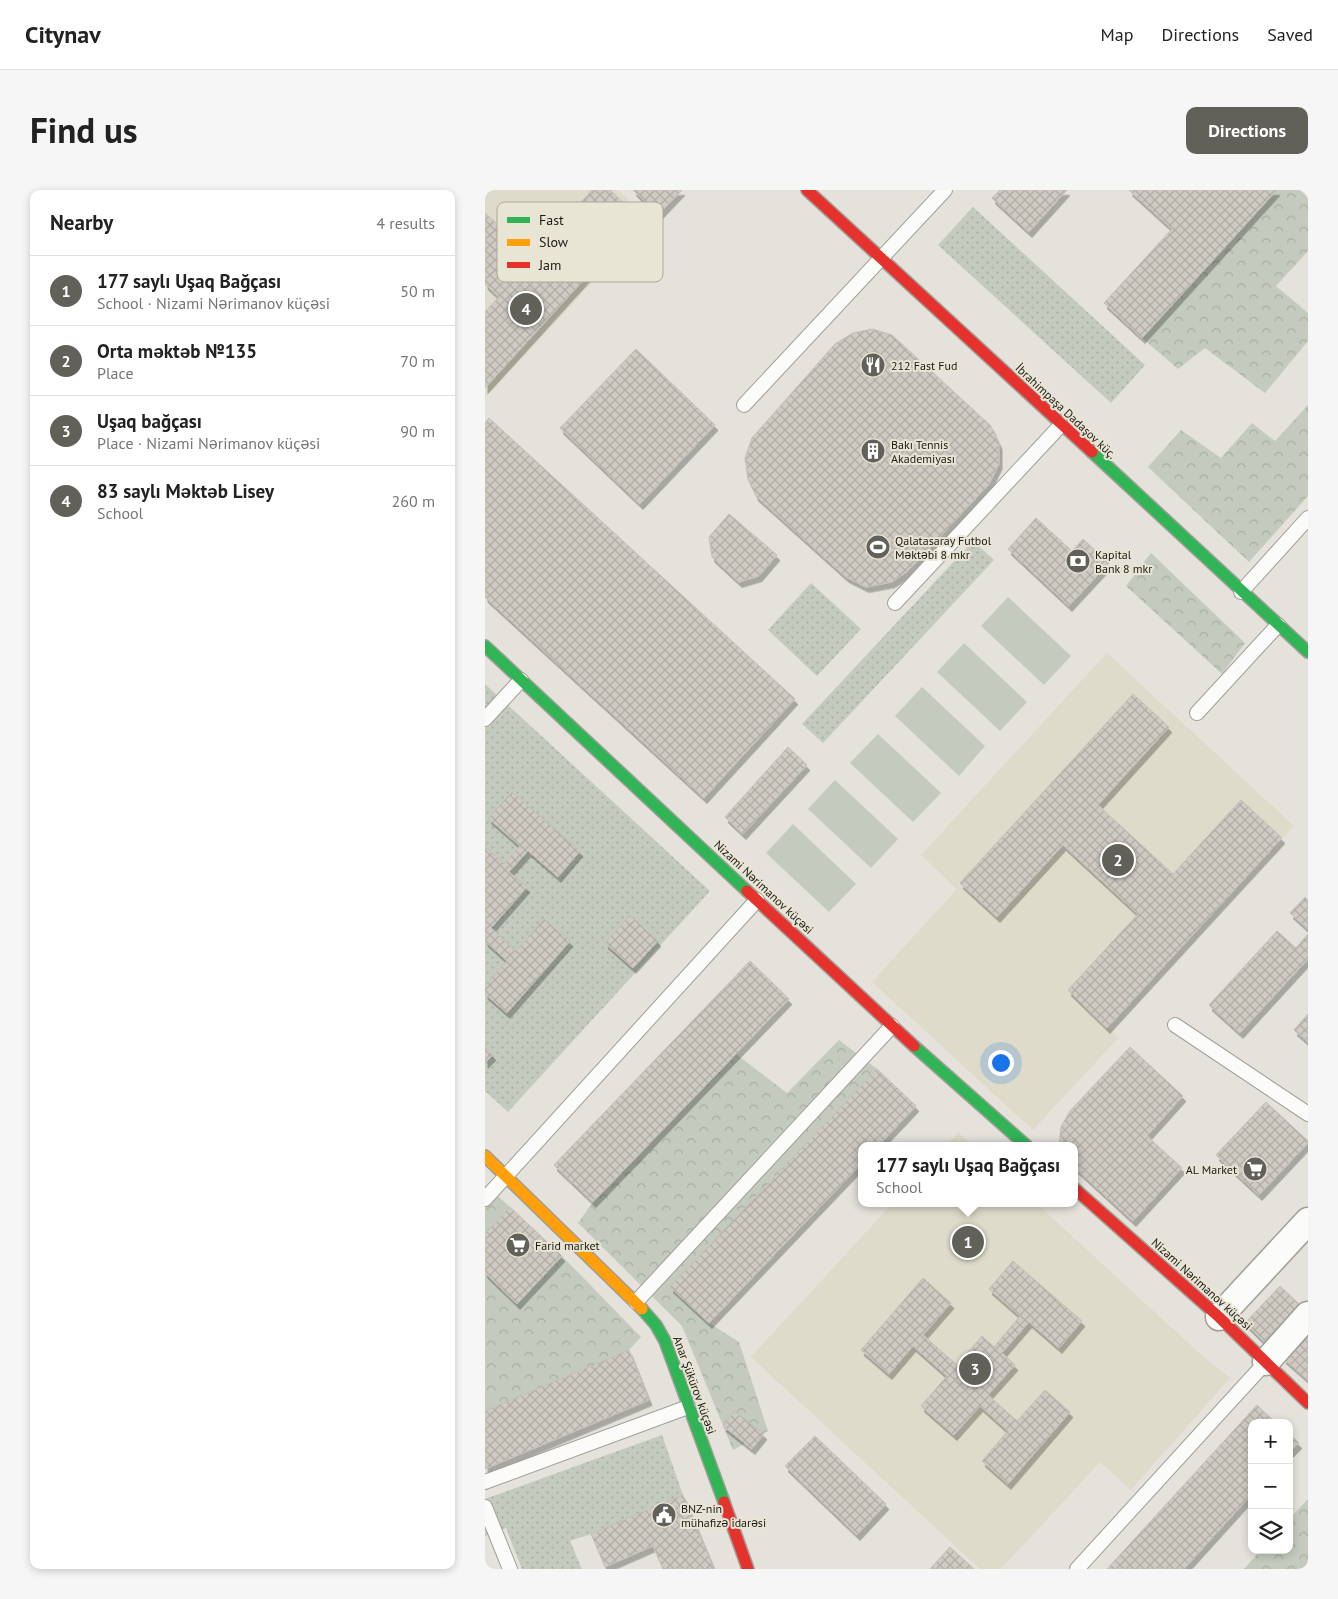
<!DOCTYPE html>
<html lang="en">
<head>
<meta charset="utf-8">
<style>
  :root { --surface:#fff; --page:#f6f6f6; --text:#222; --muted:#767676; --line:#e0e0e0; --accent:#616059 }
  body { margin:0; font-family:"PT Sans",sans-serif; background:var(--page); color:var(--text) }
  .controls { position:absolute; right:15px; bottom:15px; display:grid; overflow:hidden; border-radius:10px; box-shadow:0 2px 8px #0003 }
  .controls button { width:45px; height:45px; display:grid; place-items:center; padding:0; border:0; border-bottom:1px solid var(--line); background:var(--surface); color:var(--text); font:25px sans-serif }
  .you { position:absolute; left:515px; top:872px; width:18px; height:18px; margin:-12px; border:4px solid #fff; border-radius:50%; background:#1a73e8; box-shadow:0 0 0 8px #1a73e833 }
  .badge { display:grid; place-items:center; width:32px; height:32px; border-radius:50%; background:var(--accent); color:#fff; font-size:16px; font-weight:700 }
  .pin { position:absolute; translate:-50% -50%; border:2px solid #fff; box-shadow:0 1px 5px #0006 }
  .popup { position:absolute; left:373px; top:952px; width:220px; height:65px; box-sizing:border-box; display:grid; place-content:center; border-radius:10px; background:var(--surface); filter:drop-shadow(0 1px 4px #0005); font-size:16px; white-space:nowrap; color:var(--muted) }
  .popup b { font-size:19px; color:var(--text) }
  .popup::after { content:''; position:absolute; left:50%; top:100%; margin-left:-10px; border:10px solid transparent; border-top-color:var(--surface) }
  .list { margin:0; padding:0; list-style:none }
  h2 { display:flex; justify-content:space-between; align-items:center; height:65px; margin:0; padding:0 20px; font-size:21px }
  h2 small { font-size:16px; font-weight:400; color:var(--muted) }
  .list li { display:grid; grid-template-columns:32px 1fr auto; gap:15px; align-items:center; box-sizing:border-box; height:70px; padding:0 20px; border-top:1px solid var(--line) }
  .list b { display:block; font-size:19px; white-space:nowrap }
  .list p { margin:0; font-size:16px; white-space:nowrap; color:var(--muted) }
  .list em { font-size:16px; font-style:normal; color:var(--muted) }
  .icon { flex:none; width:28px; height:28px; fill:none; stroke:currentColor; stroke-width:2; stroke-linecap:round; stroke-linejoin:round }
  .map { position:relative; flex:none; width:823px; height:1379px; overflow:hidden; border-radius:10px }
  header { display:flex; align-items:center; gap:30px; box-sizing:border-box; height:70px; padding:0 25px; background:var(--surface); border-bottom:1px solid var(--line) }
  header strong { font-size:24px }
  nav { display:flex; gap:28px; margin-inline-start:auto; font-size:18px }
  .intro { display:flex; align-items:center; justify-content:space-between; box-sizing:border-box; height:120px; padding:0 30px }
  h1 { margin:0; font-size:35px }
  .button { padding:12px 22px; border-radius:10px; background:var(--accent); color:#fff; font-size:18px; font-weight:700 }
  main { display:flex; gap:30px; padding:0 30px }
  aside { flex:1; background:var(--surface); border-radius:10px; box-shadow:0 2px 8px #0003 }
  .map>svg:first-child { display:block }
</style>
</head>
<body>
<header>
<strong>Citynav</strong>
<nav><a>Map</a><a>Directions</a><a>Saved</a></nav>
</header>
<div class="intro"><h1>Find us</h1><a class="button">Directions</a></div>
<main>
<aside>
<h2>Nearby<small>4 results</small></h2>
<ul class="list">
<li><span class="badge">1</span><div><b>177 saylı Uşaq Bağçası</b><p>School · Nizami Nərimanov küçəsi</p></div><em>50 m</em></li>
<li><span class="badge">2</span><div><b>Orta məktəb №135</b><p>Place</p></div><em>70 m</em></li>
<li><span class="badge">3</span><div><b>Uşaq bağçası</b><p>Place · Nizami Nərimanov küçəsi</p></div><em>90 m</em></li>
<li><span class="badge">4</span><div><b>83 saylı Məktəb Lisey</b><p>School</p></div><em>260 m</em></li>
</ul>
</aside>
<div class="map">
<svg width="823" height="1379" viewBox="0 0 823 1379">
  <defs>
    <pattern id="grass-dots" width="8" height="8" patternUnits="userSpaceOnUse" patternTransform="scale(1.25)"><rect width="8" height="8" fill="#c4cbbe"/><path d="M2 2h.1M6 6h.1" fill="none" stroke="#a8aea2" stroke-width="1.8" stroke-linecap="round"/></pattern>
    <pattern id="forest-crowns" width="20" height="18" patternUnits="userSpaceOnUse" patternTransform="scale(1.25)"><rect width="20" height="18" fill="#c4cbbe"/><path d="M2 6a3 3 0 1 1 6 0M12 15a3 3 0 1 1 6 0" fill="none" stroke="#a8aea2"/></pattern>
    <pattern id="building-cross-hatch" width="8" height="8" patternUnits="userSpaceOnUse" patternTransform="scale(1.25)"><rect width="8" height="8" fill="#cfcac2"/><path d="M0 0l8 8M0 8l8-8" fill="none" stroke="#b1ada6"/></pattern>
    <filter id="shadow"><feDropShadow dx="3" dy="5.5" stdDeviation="0" flood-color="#0004"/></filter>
  </defs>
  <rect width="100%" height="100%" fill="#e4e2da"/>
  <path fill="#dedbca" d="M0,0H133L165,30L0,208Z
    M622,463L809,636L623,837L633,848L548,940L387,792L472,699L436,665Z
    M473,942L488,956H461Z
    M408,1013H551L713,1162L745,1188L646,1300L615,1272L516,1379H495L266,1167Z"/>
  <path fill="url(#grass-dots)" d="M488,17L660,175L626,213L453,55Z
    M488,351L509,370L338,553L317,534Z
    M326,393L376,439L332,486L283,440Z
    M0,494L225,701L23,922L0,901Z
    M177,1245L198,1305L106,1344L85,1351L97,1379H37L21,1338L0,1346V1309Z"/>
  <path fill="url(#forest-crowns)" d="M792,0H815L823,8V61L791,96L823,123V151L780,203L720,158L693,179L657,148Z
    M823,215V306L764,372L663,277L696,240L736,268L767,233L790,251Z
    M666,363L760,453L737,484L641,396Z
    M354,850L392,879L185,1097L224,1133L254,1152L283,1241L248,1260L197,1136L93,1033L108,1012L251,864L302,903Z
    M0,995L25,1017L0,1044Z
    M77,1066L156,1147L144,1160L0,1221V1083L33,1113Z
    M823,1309V1379H759L776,1360H804V1329Z"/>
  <path fill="#c4cbbe" d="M523,407L586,466L559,495L496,436Z
    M479,453L542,512L515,541L452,482Z
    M437,497L500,556L474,586L410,526Z
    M393,544L456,603L428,632L365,573Z
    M350,590L413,649L386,678L323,619Z
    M308,634L371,694L344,722L281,663Z"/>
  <path fill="url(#building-cross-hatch)" stroke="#c2beb9" filter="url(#shadow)" d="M107,0H125L155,28L0,198V122L14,107L0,94V23L47,66Z
    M148,0H197L173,25Z
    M515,0H582L544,42L507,8Z
    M644,0H792L657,148L619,113L687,39Z
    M387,139L407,145L506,236L514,254V274L504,294L423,381L407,392L381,397L361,387L271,306L263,289L260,268L267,248L350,154L368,143Z
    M151,159L230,235L155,314L75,238Z
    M4,228L310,509L219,608L0,407V233Z
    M244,324L292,365L274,386L254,392L227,367L224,347Z
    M551,328L587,361L598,349L624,373L584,416L523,359Z
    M648,504L684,537L613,615L688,684L756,610L797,648L622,838L583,800L653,724L578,655L512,727L475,693Z
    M303,557L322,575L258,644L240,627Z
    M27,602L95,661L73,687L43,661L24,682L42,697L6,738L31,761L59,729L85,751L22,823L0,804V796L22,771L0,751V657L19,674L35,656L3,628Z
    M820,707L823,710V739L805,723Z
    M145,725L173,751L148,778L120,753Z
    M792,741L811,758L823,744V769L755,843L724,815Z
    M265,771L304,809L108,1012L69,975Z
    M823,824V852L809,840Z
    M0,857L8,865L0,873Z
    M645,857L698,906L662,946L697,978L648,1031L589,977V956H574L576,937L585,921Z
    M392,879L431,916L393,956H377V973L224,1133L185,1097Z
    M781,912L823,951V953L774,1005L731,965Z
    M25,1017L77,1066L32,1114L0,1083V1044Z
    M528,1071L597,1131L574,1158L544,1132L517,1163L530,1175L503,1205L532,1231L560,1200L585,1222L523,1294L497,1271L523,1241L495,1216L469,1245L436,1216L462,1186L428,1156L404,1184L376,1160L438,1088L466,1113L438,1145L472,1175L497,1146L509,1157L535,1126L504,1099Z
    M795,1096L814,1114L779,1152L760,1133Z
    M823,1141V1190L798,1168Z
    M144,1160L164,1210L0,1279V1221Z
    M772,1215L791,1233H767V1304L699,1379H622Z
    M249,1221L279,1244L267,1259L238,1236Z
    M804,1244L814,1253L804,1263Z
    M330,1246L401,1314L372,1345L300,1276Z
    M198,1305L229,1379H178L168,1356L120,1377L106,1344Z
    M465,1357L489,1379H445Z"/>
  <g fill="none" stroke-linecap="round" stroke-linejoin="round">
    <defs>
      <path id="lane" d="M259,215L460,0
        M756,402L823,328
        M410,413L576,235
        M712,523L793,435
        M0,529L36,490
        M690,835L823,924
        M0,1009L272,710
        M151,1112L407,836
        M0,1292L203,1217
        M0,1317L25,1379
        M592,1379L781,1172"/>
      <path id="street" d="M734,1127L823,1031
        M781,1172L823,1125"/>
      <path id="fast" d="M607,262L823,462
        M0,456L262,701
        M429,856L542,956
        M157,1119L171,1135L180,1151L239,1312"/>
      <path id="slow" d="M0,966L157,1119"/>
      <path id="jam" d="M322,0L607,262
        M262,701L429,856
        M589,998L734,1127L823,1213
        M239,1312L263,1379"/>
    </defs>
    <use href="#lane" stroke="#a09e98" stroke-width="16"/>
    <use href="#street" stroke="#a09e98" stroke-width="29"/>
    <use href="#fast" stroke="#a09e98" stroke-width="14"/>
    <use href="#slow" stroke="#a09e98" stroke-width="14"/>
    <use href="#jam" stroke="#a09e98" stroke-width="14"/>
    <use href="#lane" stroke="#fbfbf9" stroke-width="14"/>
    <use href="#street" stroke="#fbfbf9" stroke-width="26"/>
    <use href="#fast" stroke="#30b455" stroke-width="11"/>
    <use href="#slow" stroke="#ff9f0a" stroke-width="11"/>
    <use href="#jam" stroke="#e5322d" stroke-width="11"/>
  </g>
  <defs>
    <symbol id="restaurant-disc" viewBox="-11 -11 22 22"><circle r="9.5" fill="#616059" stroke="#e9e5d5"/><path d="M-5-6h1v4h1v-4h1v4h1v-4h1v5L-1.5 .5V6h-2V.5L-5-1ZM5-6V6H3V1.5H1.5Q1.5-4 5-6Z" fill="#fff"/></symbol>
    <symbol id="building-disc" viewBox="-11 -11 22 22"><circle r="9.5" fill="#616059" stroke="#e9e5d5"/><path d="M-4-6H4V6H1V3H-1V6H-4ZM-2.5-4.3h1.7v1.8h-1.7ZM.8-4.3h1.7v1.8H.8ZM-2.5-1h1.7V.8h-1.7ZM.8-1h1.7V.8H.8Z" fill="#fff"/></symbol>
    <symbol id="stadium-disc" viewBox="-11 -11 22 22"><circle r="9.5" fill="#616059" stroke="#e9e5d5"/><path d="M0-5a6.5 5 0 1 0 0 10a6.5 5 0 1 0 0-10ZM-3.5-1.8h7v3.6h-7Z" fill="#fff"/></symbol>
    <symbol id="bank-disc" viewBox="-11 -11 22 22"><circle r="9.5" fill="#616059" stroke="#e9e5d5"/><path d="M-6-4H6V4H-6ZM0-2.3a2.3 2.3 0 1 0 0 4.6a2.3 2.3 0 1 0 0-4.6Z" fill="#fff"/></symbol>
    <symbol id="supermarket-disc" viewBox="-11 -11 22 22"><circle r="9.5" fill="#616059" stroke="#e9e5d5"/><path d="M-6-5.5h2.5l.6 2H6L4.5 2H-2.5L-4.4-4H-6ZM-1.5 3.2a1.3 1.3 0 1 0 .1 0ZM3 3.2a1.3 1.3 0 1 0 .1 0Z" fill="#fff"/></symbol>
    <symbol id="civic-disc" viewBox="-11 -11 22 22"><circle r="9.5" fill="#616059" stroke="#e9e5d5"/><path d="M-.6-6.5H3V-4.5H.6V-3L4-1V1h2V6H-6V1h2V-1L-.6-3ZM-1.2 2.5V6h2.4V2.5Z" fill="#fff"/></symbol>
  </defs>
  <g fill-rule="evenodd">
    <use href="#restaurant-disc" x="374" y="161" width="28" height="28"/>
    <use href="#building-disc" x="374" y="247" width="28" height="28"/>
    <use href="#stadium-disc" x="379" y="343" width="28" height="28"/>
    <use href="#bank-disc" x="579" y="357" width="28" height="28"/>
    <use href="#supermarket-disc" x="756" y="965" width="28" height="28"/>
    <use href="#supermarket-disc" x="19" y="1041" width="28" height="28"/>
    <use href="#civic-disc" x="165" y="1311" width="28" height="28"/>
  </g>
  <g text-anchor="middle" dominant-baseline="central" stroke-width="4" stroke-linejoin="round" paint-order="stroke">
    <g font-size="12" fill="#1b1a14" stroke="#e9e5d5" text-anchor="start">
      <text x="406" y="175">212 Fast Fud</text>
      <text x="406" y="254">Bakı Tennis<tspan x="406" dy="14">Akademiyası</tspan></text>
      <text x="410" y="350">Qalatasaray Futbol<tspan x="410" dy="14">Məktəbi 8 mkr</tspan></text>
      <text x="610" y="364">Kapital<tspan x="610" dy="14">Bank 8 mkr</tspan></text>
      <text x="752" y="979" text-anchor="end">AL Market</text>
      <text x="50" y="1055">Farid market</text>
      <text x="196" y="1318">BNZ-nin<tspan x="196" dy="14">mühafizə idarəsi</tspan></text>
    </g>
    <g font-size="12" fill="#1b1a14" stroke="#e9e5d5">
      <text transform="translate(581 221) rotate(43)">İbrahimpaşa Dadaşov küç.</text>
      <text transform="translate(279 697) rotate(43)">Nizami Nərimanov küçəsi</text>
      <text transform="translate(717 1094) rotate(42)">Nizami Nərimanov küçəsi</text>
      <text transform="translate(210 1195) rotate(70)">Anar Şükürov küçəsi</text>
    </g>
  </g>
  <rect x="12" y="12" width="166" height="80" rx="8" fill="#e9e5d5" stroke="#aba89b" stroke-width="1"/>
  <rect x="22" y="27" width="23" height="6" fill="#30b455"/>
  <rect x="22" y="49" width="23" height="7" fill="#ff9f0a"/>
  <rect x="22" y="72" width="23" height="6" fill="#e5322d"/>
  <g font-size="14" fill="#1b1a14">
    <text x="54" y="35">Fast</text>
    <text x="54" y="57">Slow</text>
    <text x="54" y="80">Jam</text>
  </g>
</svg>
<div class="controls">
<button>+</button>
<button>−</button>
<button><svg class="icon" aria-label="layers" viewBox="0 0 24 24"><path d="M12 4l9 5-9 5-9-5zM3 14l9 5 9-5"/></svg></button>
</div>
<div class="you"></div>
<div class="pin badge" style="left:483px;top:1052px">1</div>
<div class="popup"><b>177 saylı Uşaq Bağçası</b>School</div>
<div class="pin badge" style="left:633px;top:670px">2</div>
<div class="pin badge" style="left:490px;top:1179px">3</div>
<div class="pin badge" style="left:41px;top:119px">4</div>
</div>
</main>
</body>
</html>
